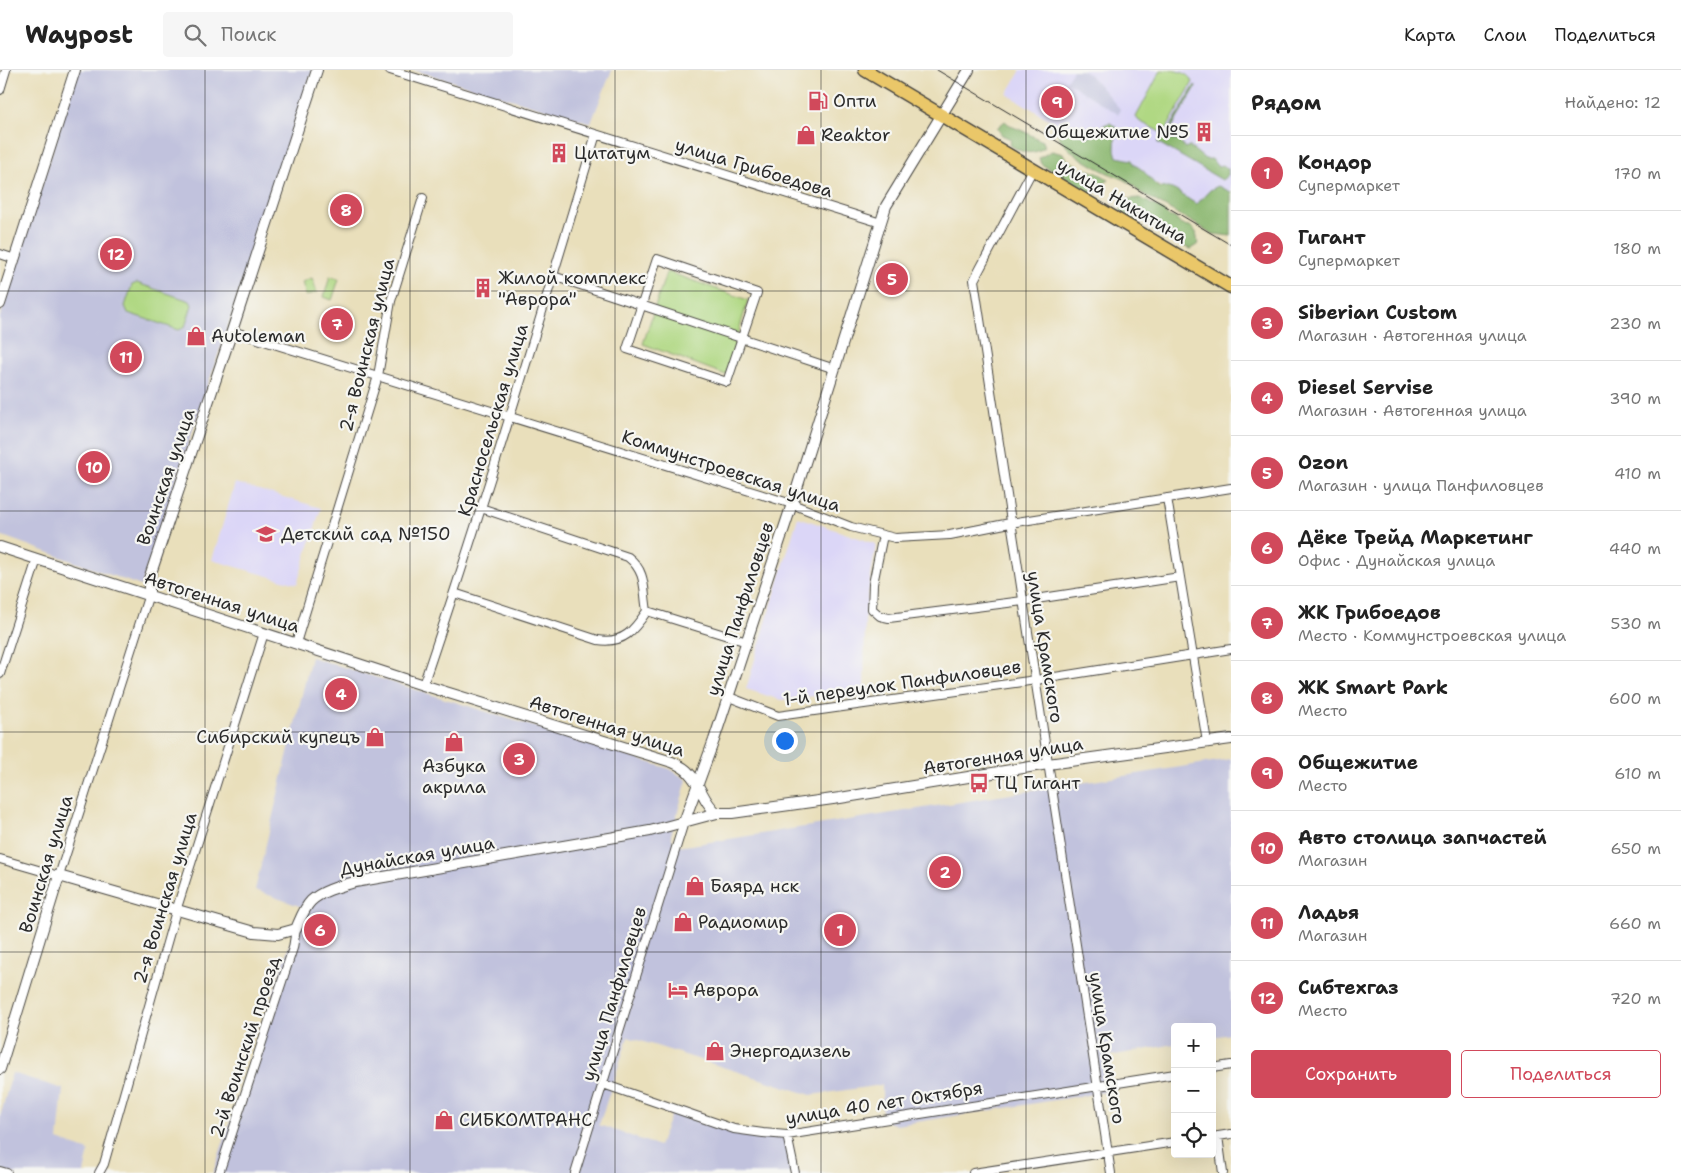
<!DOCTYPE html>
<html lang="ru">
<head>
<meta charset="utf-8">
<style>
  :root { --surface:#fff; --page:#f6f6f6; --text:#222; --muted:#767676; --line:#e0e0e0; --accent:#d1495b }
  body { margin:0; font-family:"Shantell Sans",sans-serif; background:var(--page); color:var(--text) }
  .controls { position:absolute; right:15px; bottom:15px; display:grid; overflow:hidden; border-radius:5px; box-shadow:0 5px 20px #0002 }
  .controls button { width:45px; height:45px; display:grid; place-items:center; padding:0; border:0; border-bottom:1px solid var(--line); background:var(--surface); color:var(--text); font:25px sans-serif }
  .you { position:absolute; left:784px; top:670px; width:18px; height:18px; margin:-12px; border:4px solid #fff; border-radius:50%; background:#1a73e8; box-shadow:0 0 0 8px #1a73e833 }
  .badge { display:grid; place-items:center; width:32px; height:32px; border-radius:50%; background:var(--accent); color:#fff; font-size:16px; font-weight:700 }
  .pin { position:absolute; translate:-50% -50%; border:2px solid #fff; box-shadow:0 1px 5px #0006 }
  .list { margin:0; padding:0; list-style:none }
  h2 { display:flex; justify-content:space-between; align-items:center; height:65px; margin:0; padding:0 20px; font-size:21px }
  h2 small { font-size:16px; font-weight:400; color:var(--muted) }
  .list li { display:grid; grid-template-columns:32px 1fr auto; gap:15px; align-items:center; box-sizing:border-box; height:75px; padding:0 20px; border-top:1px solid var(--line) }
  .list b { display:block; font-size:19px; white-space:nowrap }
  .list p { margin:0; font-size:16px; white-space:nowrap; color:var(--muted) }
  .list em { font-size:16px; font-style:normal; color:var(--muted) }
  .actions { display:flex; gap:10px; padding:15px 20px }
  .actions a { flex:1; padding:11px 0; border:1px solid var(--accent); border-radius:5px; text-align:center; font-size:18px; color:var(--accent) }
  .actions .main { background:var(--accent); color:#fff }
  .icon { flex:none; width:28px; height:28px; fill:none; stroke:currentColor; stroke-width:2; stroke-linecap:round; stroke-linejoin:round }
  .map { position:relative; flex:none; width:1231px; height:1103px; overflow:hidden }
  header { display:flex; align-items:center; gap:30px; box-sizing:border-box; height:70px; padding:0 25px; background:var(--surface); border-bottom:1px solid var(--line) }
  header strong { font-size:24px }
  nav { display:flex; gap:28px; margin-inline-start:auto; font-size:18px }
  .search { width:350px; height:45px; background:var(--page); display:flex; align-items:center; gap:12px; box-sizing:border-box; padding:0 18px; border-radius:5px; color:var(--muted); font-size:19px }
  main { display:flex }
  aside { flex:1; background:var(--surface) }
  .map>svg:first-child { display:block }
</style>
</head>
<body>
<header>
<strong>Waypost</strong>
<div class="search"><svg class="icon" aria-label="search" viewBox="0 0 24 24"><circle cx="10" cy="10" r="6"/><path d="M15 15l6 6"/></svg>Поиск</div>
<nav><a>Карта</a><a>Слои</a><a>Поделиться</a></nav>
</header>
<main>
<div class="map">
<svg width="1231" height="1103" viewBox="0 0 1231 1103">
  <rect width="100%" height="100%" fill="#f6f6f2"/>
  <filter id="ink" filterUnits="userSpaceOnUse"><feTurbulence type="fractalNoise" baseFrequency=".02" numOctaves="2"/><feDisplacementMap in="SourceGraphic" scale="10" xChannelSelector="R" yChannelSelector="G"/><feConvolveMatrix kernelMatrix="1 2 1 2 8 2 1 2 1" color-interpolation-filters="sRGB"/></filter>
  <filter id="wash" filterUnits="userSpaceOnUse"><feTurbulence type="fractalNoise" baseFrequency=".0096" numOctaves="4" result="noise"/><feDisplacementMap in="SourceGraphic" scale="20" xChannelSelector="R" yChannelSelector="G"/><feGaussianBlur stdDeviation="1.12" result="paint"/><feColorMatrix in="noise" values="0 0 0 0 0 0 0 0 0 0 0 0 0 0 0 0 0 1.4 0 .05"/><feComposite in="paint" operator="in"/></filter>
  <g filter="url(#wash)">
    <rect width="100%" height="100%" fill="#e9dfbb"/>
    <path fill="#dbd6f7" d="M1021,0H1231V159L1007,24Z
      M235,413L321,438L297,514L212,490Z
      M798,447L876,474L865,544L864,620L781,630L746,619Z"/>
    <path fill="#c1c2dd" d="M78,0H313L141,516L0,465V247Z
      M413,0H612L591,53Z
      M1073,0H1082L1091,6L1120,39L1118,44L1066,11Z
      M311,587L670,699L687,710L671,765L674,774L685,776L1231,689V964L1212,967V957H1175V974L1104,987L1106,1022L897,1055L882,1050V1015L811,1025L628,967L599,1055L659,1076L672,1042L722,1059L762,1066L785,1067L791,1103H213L302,837L255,820Z
      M12,1003L63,1019L58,1070L89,1081L84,1103H0V1047Z"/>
    <path fill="#b0d883" stroke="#6e8257" d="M1161,0C1173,0 1186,0 1193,12L1166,60L1162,63L1139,51L1136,47Z
      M668,202L748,230L726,305L643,274L666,203Z
      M330,206L339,209L332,230L324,227Z
      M312,208L317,222L306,226L302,212Z
      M137,213L190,231L192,235L185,257L179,260L128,243L125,236L132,215Z"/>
    <path fill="#8cb871" stroke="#5c724e" d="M1195,15L1196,17L1167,66L1171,69L1179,70L1185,78L1189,76L1205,89H1212L1217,96L1223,95L1228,99V105L1222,110L1157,72L1167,63Z
      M1005,51C1011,57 1016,58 1023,61C1030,64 1036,69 1043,71L1045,77C1031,86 1023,83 1010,75L1011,69L1002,65L997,58Z
      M1110,53L1116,57L1115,80L1117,87L1132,90L1134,95C1147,100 1149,111 1160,118C1174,115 1184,128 1197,134L1210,120L1218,116L1231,122V166L1213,164L1138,121C1130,110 1120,108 1108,103C1092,96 1060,78 1057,61L1064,54L1081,64L1090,67C1098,62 1101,54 1110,53Z
      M1052,81L1063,84L1068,90L1075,94L1077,100C1087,97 1101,104 1109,110L1101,115L1099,120L1093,123L1081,119L1071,111L1041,94L1039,88Z
      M1140,128L1163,140L1168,146L1175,148L1181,155L1190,156L1196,162L1198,174L1191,179C1172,173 1167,164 1152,153C1145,148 1137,150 1130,147C1126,146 1123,143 1120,141L1128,129Z"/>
  </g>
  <g filter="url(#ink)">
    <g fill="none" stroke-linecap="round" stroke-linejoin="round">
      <defs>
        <path id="minor" d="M390,0L881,153
          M0,20L6,0
          M1033,99L974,210L1111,1103
          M0,184L15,189
          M657,189L757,223L727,312L627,279Z
          M553,206L835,299
          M232,261L792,434L851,457L895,468L950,465L1010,453L1231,418
          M1167,428L1207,672
          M481,438L628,487C647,502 643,519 647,541L747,572
          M883,465L873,514L872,539L880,546L889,548L1023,531L1180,507
          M454,523L598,570C624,574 634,560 647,541
          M296,573L378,306L391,231L423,128
          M0,604L37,489
          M423,615C485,433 540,248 596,64
          M729,627L778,646L1036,610L1231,579
          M0,789L59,806L149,524
          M1212,998L1231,995
          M603,1014L734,1059L763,1063L787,1065L1175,1004
          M787,1065L795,1103
          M1218,1066L1223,1103
          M1212,1067L1231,1064
          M0,1101L7,1103
          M99,1103L104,1094L176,841L264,563
          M219,1103L293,878L296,859
          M575,1103L684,752
          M973,1103L1175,1072"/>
        <path id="tertiary" d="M0,234L75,0
          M0,477L423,615L672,692C679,695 685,698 689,703C701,715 703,732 717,743H732L840,728L1048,694L1231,669
          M149,524V509L232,261L317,0
          M684,752L714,670L792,434L886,136L969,0
          M0,999L59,806L254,862L278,864L296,859C300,850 304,838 311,831C323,820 341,816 355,812L650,761L717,743"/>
        <path id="primary" d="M865,0L1231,217"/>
      </defs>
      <use href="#minor" stroke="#484641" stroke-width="10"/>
      <use href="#tertiary" stroke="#484641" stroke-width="12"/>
      <use href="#primary" stroke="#484641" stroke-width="15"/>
      <use href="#minor" stroke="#fff" stroke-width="8"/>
      <use href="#tertiary" stroke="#fff" stroke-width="10"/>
      <use href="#primary" stroke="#eac769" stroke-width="12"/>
      <path stroke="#2b2b2b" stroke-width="1" d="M937,0L1231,175"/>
    </g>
  </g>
  <path fill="none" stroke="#2b2b2b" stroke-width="1" stroke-opacity="0.55" d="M205,0V1103M410,0V1103M615,0V1103M821,0V1103M1026,0V1103M0,221H1231M0,441H1231M0,662H1231M0,882H1231"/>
  <defs>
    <symbol id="fuel-bare" viewBox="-9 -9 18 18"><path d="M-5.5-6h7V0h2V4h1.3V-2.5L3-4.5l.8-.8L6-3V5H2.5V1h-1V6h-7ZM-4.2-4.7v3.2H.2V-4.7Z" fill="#d1495b" stroke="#f6f6f2" stroke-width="2.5" paint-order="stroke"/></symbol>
    <symbol id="building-bare" viewBox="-9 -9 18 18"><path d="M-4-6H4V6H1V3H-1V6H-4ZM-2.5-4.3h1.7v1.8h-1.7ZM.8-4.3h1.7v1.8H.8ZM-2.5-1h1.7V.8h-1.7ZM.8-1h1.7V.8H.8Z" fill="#d1495b" stroke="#f6f6f2" stroke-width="2.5" paint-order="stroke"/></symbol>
    <symbol id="shop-bare" viewBox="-9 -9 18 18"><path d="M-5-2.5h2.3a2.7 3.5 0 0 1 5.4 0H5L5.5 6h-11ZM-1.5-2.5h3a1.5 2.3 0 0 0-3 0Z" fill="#d1495b" stroke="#f6f6f2" stroke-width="2.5" paint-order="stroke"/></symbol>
    <symbol id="school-bare" viewBox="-9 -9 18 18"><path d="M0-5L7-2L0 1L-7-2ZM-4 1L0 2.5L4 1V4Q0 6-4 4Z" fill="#d1495b" stroke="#f6f6f2" stroke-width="2.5" paint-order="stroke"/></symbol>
    <symbol id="bus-bare" viewBox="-9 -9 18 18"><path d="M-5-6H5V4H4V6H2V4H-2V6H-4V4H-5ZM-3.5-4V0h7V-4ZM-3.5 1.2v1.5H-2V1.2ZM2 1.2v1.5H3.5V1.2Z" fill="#d1495b" stroke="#f6f6f2" stroke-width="2.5" paint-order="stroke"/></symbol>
    <symbol id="hotel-bare" viewBox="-9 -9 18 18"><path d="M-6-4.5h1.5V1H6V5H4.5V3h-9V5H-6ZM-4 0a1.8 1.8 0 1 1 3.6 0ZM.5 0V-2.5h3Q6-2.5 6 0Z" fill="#d1495b" stroke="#f6f6f2" stroke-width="2.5" paint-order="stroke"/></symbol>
  </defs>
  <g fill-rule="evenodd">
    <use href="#fuel-bare" x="804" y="17" width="28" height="28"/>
    <use href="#building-bare" x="1190" y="48" width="28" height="28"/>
    <use href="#shop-bare" x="792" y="51" width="28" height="28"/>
    <use href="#building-bare" x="545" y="69" width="28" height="28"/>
    <use href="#building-bare" x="469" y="204" width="28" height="28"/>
    <use href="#shop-bare" x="182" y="252" width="28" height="28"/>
    <use href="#school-bare" x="252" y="450" width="28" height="28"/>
    <use href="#shop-bare" x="361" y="653" width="28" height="28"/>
    <use href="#shop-bare" x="440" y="658" width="28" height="28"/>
    <use href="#bus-bare" x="965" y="699" width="28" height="28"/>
    <use href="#shop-bare" x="681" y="802" width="28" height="28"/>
    <use href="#shop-bare" x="669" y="838" width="28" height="28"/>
    <use href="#hotel-bare" x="664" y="906" width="28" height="28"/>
    <use href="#shop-bare" x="701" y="967" width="28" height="28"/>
    <use href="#shop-bare" x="430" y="1036" width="28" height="28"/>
  </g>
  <g text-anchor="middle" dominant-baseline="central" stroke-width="4.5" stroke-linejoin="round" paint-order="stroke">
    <g font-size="18" fill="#2b2b2b" stroke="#f6f6f2" text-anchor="start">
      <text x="833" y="31">Опти</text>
      <text x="1189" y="62" text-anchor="end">Общежитие №5</text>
      <text x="821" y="65">Reaktor</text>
      <text x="574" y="83">Цитатум</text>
      <text x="498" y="208">Жилой комплекс<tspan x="498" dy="21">"Аврора"</tspan></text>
      <text x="211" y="266">Autoleman</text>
      <text x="281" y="464">Детский сад №150</text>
      <text x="360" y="667" text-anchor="end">Сибирский купецъ</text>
      <text x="454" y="696" text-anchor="middle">Азбука<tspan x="454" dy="21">акрила</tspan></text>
      <text x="994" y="713">ТЦ Гигант</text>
      <text x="710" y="816">Баярд нск</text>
      <text x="698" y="852">Радиомир</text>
      <text x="693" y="920">Аврора</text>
      <text x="730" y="981">Энергодизель</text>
      <text x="459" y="1050">СИБКОМТРАНС</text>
    </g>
    <g font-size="18" fill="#2b2b2b" stroke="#f6f6f2">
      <text transform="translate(754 98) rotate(17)">улица Грибоедова</text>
      <text transform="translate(1122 131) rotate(31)">улица Никитина</text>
      <text transform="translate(367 275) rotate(-76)">2-я Воинская улица</text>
      <text transform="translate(493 350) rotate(-73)">Красносельская улица</text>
      <text transform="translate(731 401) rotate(18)">Коммунстроевская улица</text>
      <text transform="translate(166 407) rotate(-71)">Воинская улица</text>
      <text transform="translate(222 532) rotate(18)">Автогенная улица</text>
      <text transform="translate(740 539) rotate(-72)">улица Панфиловцев</text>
      <text transform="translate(1045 577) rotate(81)">улица Крамского</text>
      <text transform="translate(902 613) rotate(-8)">1-й переулок Панфиловцев</text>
      <text transform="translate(607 656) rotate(18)">Автогенная улица</text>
      <text transform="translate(1003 686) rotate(-9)">Автогенная улица</text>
      <text transform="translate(417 786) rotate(-10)">Дунайская улица</text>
      <text transform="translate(46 794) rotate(-73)">Воинская улица</text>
      <text transform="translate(165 828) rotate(-73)">2-я Воинская улица</text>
      <text transform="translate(614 924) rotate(-73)">улица Панфиловцев</text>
      <text transform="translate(245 977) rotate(-72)">2-й Воинский проезд</text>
      <text transform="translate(1107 978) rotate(81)">улица Крамского</text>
      <text transform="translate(884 1033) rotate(-9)">улица 40 лет Октября</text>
    </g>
  </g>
</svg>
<div class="controls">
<button>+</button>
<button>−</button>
<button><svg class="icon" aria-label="locate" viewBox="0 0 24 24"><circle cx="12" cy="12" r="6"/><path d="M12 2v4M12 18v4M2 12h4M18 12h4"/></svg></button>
</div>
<div class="you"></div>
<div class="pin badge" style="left:840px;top:860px">1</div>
<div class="pin badge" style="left:945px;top:802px">2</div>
<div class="pin badge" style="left:519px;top:689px">3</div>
<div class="pin badge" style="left:341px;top:624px">4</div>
<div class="pin badge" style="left:892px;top:209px">5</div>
<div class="pin badge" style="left:320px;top:860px">6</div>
<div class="pin badge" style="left:337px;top:254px">7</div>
<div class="pin badge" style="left:346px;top:140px">8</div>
<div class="pin badge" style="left:1057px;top:32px">9</div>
<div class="pin badge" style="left:94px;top:397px">10</div>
<div class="pin badge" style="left:126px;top:287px">11</div>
<div class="pin badge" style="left:116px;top:184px">12</div>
</div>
<aside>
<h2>Рядом<small>Найдено: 12</small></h2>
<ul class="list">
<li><span class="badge">1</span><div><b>Кондор</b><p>Супермаркет</p></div><em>170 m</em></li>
<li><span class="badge">2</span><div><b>Гигант</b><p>Супермаркет</p></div><em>180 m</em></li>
<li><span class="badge">3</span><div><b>Siberian Custom</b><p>Магазин · Автогенная улица</p></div><em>230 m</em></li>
<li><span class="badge">4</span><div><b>Diesel Servise</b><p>Магазин · Автогенная улица</p></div><em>390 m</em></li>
<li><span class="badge">5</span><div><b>Ozon</b><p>Магазин · улица Панфиловцев</p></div><em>410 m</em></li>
<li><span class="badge">6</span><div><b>Дёке Трейд Маркетинг</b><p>Офис · Дунайская улица</p></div><em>440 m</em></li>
<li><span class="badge">7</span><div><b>ЖК Грибоедов</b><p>Место · Коммунстроевская улица</p></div><em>530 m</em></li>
<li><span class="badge">8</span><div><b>ЖК Smart Park</b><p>Место</p></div><em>600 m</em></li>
<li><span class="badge">9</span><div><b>Общежитие</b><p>Место</p></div><em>610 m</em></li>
<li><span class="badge">10</span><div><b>Авто столица запчастей</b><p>Магазин</p></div><em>650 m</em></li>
<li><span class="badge">11</span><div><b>Ладья</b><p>Магазин</p></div><em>660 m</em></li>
<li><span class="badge">12</span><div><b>Сибтехгаз</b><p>Место</p></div><em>720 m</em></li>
</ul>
<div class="actions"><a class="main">Сохранить</a><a>Поделиться</a></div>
</aside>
</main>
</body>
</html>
